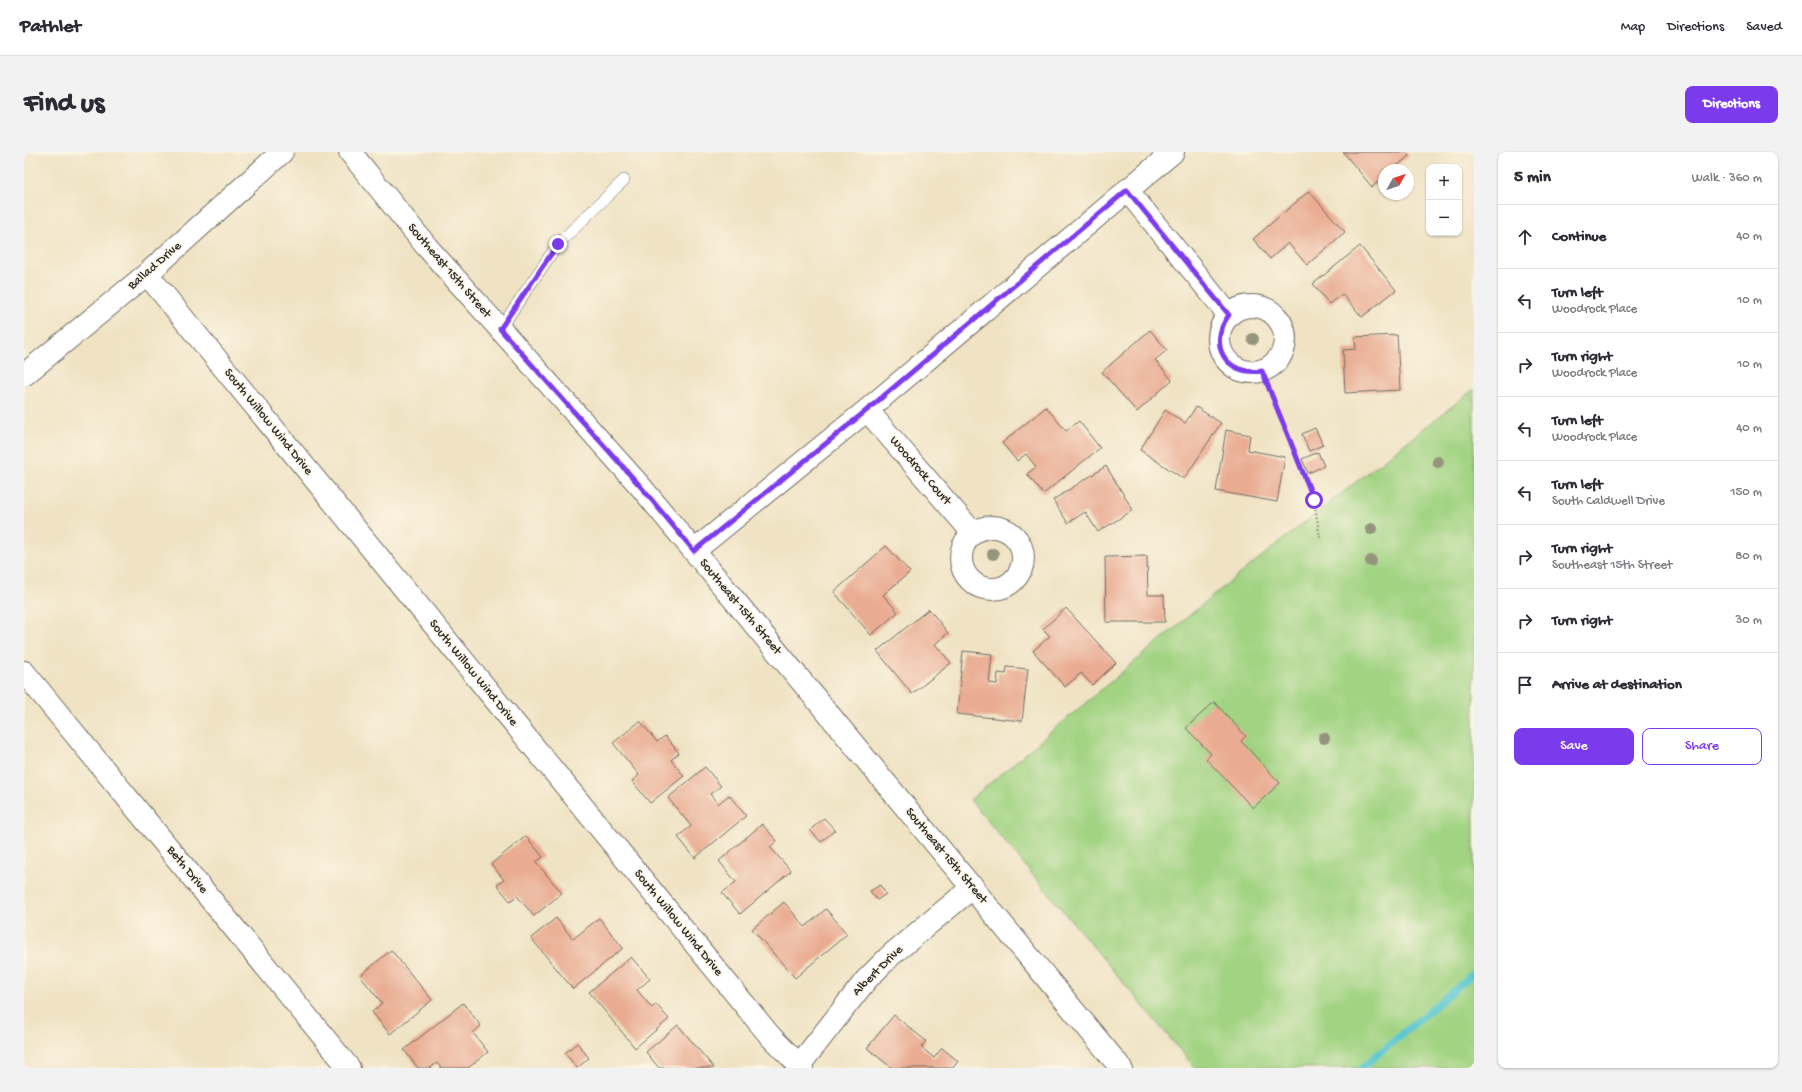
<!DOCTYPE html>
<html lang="en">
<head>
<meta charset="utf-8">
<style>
  :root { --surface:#fff; --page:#f2f2f3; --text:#2b2b33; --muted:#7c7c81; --line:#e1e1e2; --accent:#7c3aed }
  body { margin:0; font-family:"Gochi Hand",sans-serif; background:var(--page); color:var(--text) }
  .controls { position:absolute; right:12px; top:12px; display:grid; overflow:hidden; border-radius:8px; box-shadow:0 1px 3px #0004 }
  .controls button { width:36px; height:36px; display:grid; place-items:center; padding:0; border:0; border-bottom:1px solid var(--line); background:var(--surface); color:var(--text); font:20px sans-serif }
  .compass { position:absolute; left:1354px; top:12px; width:36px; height:36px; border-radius:50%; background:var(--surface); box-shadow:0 1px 3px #0004; rotate:50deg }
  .stop { position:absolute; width:12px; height:12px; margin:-9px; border:3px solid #7c3aed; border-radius:50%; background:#fff }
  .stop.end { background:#7c3aed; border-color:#fff; box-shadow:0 1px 4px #0008 }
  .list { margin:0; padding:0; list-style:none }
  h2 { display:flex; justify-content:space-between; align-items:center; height:52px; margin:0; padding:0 16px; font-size:17px }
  h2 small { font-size:13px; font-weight:400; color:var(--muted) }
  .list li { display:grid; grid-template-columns:26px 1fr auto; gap:12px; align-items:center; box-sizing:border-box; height:64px; padding:0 16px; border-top:1px solid var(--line) }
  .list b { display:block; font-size:15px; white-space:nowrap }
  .list p { margin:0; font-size:13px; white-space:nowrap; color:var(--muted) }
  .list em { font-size:13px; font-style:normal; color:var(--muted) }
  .actions { display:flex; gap:8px; padding:12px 16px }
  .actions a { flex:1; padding:9px 0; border:1px solid var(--accent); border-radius:8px; text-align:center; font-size:14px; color:var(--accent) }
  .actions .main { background:var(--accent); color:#fff }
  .icon { flex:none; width:22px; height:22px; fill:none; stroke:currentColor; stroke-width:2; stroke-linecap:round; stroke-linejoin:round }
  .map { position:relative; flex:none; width:1450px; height:916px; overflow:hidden; border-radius:8px }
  header { display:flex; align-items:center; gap:24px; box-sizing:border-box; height:56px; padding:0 20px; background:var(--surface); border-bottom:1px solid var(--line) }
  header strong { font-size:19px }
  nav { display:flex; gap:22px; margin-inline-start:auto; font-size:14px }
  .intro { display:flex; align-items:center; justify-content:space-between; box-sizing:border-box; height:96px; padding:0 24px }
  h1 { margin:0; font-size:28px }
  .button { padding:10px 18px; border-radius:8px; background:var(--accent); color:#fff; font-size:14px; font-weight:700 }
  main { display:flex; gap:24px; padding:0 24px }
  aside { flex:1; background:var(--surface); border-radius:8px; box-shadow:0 1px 3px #0004 }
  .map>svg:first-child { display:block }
</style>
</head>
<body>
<header>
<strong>Pathlet</strong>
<nav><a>Map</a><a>Directions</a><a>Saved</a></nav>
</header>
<div class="intro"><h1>Find us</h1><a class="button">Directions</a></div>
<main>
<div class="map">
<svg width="1450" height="916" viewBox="0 0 1450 916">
  <rect width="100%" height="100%" fill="#fcf5e5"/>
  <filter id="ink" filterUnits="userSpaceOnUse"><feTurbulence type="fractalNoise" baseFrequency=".025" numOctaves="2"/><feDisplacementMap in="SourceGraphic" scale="8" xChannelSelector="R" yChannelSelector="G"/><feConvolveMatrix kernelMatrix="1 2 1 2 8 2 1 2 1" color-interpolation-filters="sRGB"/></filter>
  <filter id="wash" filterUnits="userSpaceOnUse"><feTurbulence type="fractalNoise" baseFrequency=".012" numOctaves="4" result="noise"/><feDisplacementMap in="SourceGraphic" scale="16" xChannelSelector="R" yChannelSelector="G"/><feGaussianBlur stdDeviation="0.9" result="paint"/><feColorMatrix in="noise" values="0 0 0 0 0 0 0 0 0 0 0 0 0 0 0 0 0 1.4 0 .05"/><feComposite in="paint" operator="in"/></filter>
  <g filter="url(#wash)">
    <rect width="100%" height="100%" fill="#f0e3c4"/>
    <path fill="#a1d382" stroke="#667f56" d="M1450,237V916H1171L946,648L1209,427Z"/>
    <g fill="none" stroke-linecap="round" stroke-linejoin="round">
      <path stroke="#5bc7d2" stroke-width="7" d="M1338,916L1450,821"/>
    </g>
    <g id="blocks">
      <path fill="#e9ac92" d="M1319,0H1382L1385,4L1368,18H1360V25L1348,35Z
        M1285,39L1321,80L1283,113L1264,91L1246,107L1229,87Z
        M1336,94L1372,138L1338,165L1318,142L1305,152L1289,132Z
        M1126,178L1143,198L1131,208L1148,228L1113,260L1078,220Z
        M1373,183L1376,238L1321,241L1319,198L1332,197L1331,185Z
        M1022,255L1042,279L1055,269L1076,296L1019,342L1003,322L1012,315L1002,302L993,309L978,291Z
        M1172,255L1197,271L1160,327L1116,298L1141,258L1161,271Z
        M1291,276L1299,293L1285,299L1278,282Z
        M1202,278L1226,283L1224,298L1261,305L1253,350L1192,339Z
        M1294,300L1300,314L1284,321L1278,307Z
        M1082,314L1109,358L1074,380L1061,360L1044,371L1029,348Z
        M862,394L886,420L859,443L874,460L847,483L810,440Z
        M1123,404L1124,443H1140L1141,470H1082L1081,405Z
        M1042,456L1092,511L1068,533L1057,521L1041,535L1009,499L1026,484L1019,477Z
        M905,457L924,481L911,492L927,511L888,542L853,499Z
        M939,499L968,502L965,531L973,532L974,521L982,522L983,515L1004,517L998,569L933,562Z
        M1190,550L1222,584L1217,589L1256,631L1229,656L1182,607L1187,602L1162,576Z
        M616,569L633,590L641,584L655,601L647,608L660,624L626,651L608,629L615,623L589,591Z
        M681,615L697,634L686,642L694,652L705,643L722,664L671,706L654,685L667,674L644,646Z
        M800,666L811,678L797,690L786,678Z
        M738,672L753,689L746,695L767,719L716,762L698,741L712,730L695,709Z
        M502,684L519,705L512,710L538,741L510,764L493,744L486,749L473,733L480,728L467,712Z
        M856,733L862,742L853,748L846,739Z
        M760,750L781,775L802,757L823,782L771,826L728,777Z
        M532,766L549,787L575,766L599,796L549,837L507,786Z
        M367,798L408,848L366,882L348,860L358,851L336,824Z
        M607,805L626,827L613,838L628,856L632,852L645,867L611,896L565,840Z
        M439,851L457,874L449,881L464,900L444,916H417L413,911L406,916H394L380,898Z
        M870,863L902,889L897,895L910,906L918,896L934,909L929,916H868L843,896Z
        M654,873L690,916H635L622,900Z
        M553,891L565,906L553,916L541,901Z"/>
    </g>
  </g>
  <g filter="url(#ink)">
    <use href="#blocks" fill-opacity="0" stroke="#706b61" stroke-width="1"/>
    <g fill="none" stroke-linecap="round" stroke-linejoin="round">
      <defs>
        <path id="service" d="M476,177L534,92L600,28"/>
        <path id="minor" d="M1103,38L1205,163
          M123,122L747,885L778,916
          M1195 187a33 33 0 1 1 66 0a33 33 0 1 1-66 0Z
          M0,223L123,122L258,0
          M843,258L949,381
          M937 406a31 31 0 1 1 62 0a31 31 0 1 1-62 0Z
          M670,399L843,258L1149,0
          M0,520L325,916
          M773,916L842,828L867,803L949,735"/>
        <path id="secondary" d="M326,0L403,95L617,335L1097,916"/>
      </defs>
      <use href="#service" stroke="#706b61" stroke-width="12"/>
      <use href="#minor" stroke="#706b61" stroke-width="24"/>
      <use href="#secondary" stroke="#706b61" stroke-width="24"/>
      <path stroke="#706b61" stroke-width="2.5" stroke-dasharray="1 3" stroke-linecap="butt" d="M1238,219L1290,348L1296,386"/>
      <use href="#service" stroke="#fff" stroke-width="11"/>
      <use href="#minor" stroke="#fff" stroke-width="22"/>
      <use href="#secondary" stroke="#fff" stroke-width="22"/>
    </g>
    <g fill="#94957c">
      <circle cx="1229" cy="187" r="6"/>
      <circle cx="1414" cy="310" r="6"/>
      <circle cx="1347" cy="377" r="6"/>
      <circle cx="969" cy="402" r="6"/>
      <circle cx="1347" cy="409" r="6"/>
      <circle cx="1300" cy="586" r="6"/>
    </g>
  </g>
  <g fill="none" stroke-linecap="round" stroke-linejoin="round" filter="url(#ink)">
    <path stroke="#7c3aed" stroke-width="5" d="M534,92L476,177L617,335L670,399L843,258L1103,38L1205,163C1183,192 1201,224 1238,219L1290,348"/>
  </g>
  <g text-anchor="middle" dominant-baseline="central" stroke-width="3" stroke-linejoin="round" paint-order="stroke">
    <g font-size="13" fill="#2b2b2b" stroke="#fcf5e5">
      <text transform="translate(131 114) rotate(-41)">Ballad Drive</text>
      <text transform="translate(425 119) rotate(49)">Southeast 15th Street</text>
      <text transform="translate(244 270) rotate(51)">South Willow Wind Drive</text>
      <text transform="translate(896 319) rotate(49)">Woodrock Court</text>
      <text transform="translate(716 455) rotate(50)">Southeast 15th Street</text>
      <text transform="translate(449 521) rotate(51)">South Willow Wind Drive</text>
      <text transform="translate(922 704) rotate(50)">Southeast 15th Street</text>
      <text transform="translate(163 718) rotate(51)">Beth Drive</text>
      <text transform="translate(654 771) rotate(51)">South Willow Wind Drive</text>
      <text transform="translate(854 819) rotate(-45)">Albert Drive</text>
    </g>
  </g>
</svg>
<div class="controls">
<button>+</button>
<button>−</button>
</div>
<svg class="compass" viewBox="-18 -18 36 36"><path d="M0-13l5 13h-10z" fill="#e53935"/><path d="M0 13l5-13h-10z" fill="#7c7c81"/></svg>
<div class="stop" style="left:1290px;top:348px"></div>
<div class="stop end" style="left:534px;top:92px"></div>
</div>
<aside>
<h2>5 min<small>Walk · 360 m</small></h2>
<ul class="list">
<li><svg class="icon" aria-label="ahead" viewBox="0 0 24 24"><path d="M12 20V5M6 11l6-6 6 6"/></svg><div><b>Continue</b></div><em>40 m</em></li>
<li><svg class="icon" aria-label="left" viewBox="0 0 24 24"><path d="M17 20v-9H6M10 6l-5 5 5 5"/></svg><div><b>Turn left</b><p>Woodrock Place</p></div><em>10 m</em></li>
<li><svg class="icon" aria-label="right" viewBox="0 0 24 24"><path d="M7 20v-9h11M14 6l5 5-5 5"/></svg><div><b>Turn right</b><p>Woodrock Place</p></div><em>10 m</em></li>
<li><svg class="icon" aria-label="left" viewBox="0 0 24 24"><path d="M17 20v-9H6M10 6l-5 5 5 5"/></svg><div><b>Turn left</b><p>Woodrock Place</p></div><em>40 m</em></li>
<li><svg class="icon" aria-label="left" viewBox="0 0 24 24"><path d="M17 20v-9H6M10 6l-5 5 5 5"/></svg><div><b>Turn left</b><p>South Caldwell Drive</p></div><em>150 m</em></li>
<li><svg class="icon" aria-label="right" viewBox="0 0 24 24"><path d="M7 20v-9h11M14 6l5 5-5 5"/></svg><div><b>Turn right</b><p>Southeast 15th Street</p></div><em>80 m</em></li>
<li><svg class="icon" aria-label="right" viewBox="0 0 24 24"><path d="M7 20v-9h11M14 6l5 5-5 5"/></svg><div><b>Turn right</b></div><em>30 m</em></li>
<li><svg class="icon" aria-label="arrive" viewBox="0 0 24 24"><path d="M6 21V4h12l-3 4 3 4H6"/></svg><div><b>Arrive at destination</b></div></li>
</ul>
<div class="actions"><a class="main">Save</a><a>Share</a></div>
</aside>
</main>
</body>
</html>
